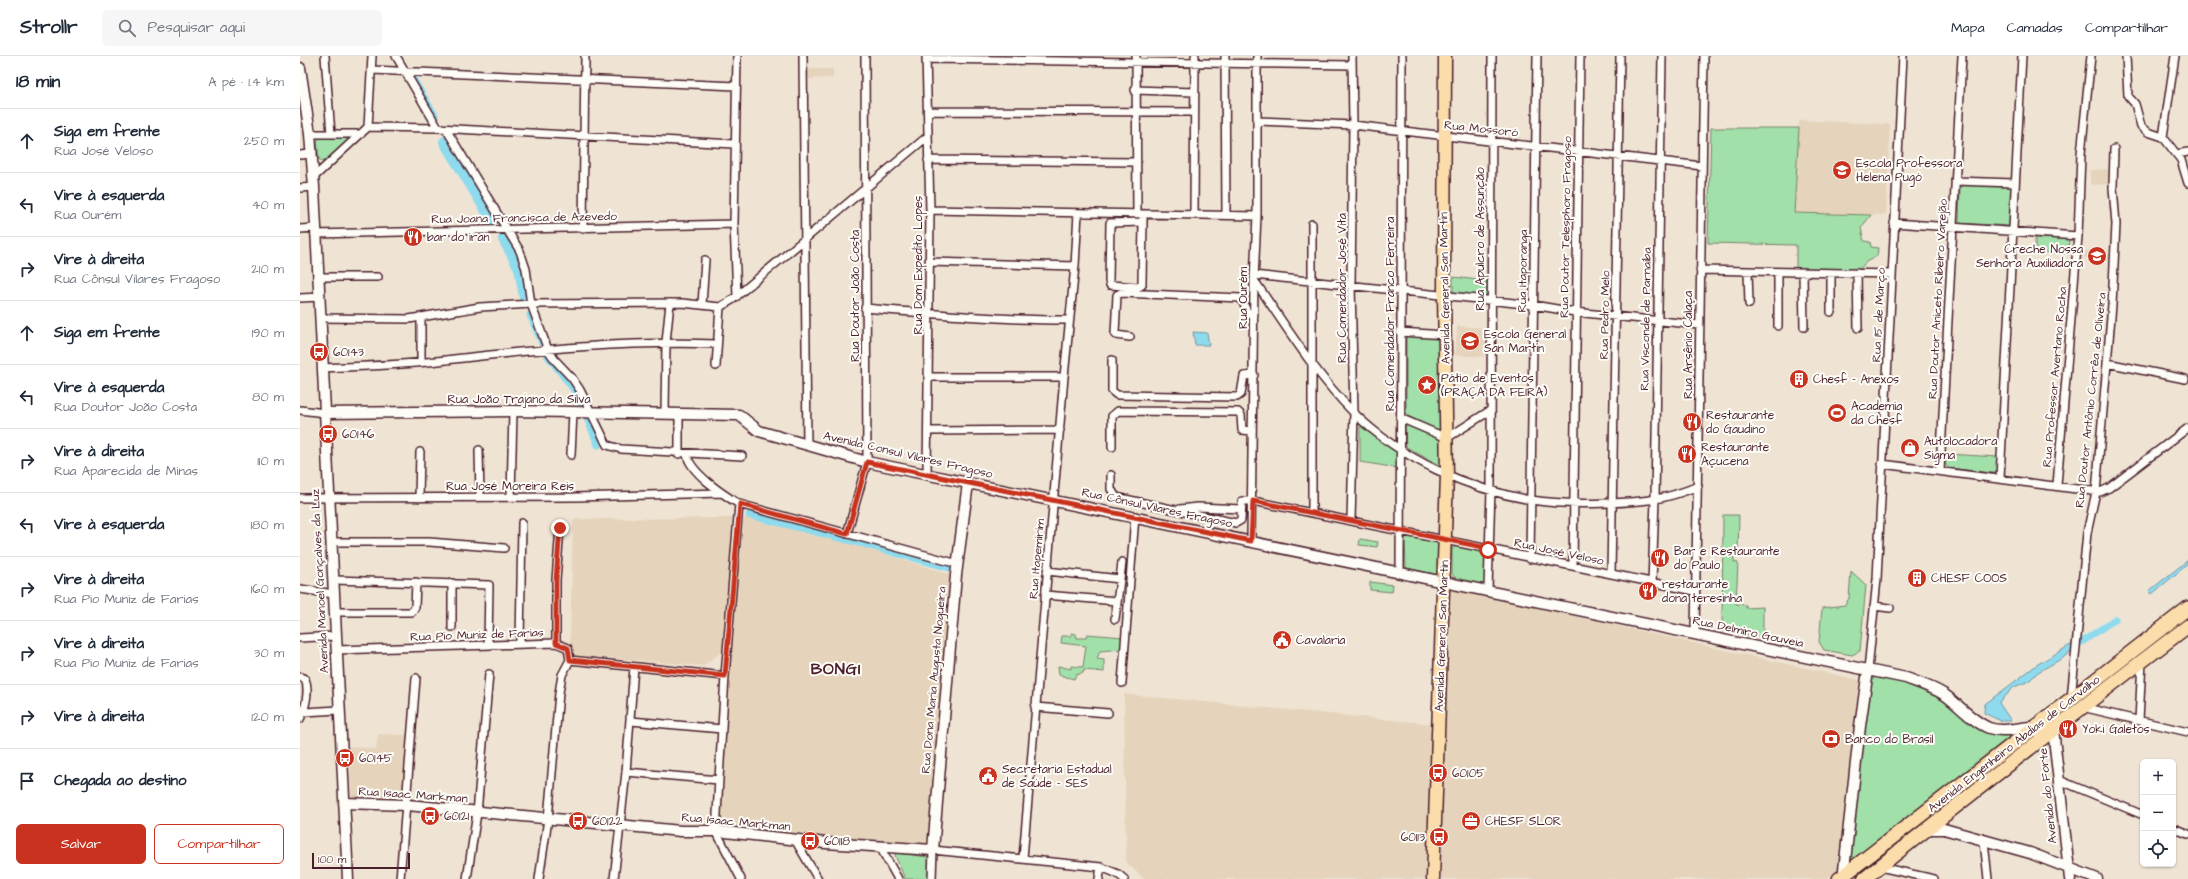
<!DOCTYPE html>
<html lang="pt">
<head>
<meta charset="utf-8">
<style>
  :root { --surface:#fff; --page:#f6f6f7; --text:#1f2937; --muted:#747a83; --line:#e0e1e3; --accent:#c8321e }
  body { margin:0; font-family:"Architects Daughter",sans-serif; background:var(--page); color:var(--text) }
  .controls { position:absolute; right:12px; bottom:12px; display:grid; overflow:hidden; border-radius:6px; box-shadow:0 1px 3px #0004 }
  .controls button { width:36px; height:36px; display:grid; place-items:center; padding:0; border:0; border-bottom:1px solid var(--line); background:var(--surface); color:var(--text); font:20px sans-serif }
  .scale { position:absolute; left:12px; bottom:10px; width:98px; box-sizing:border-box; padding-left:4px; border:2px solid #4a1f2b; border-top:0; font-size:11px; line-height:14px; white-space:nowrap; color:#4a1f2b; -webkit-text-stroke:3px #fdfcf7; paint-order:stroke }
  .stop { position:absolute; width:12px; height:12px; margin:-9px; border:3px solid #c8321e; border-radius:50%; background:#fff }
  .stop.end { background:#c8321e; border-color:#fff; box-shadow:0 1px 4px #0008 }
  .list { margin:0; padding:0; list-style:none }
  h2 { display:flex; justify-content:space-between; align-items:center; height:52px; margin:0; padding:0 16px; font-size:17px }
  h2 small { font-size:13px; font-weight:400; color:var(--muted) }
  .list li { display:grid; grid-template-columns:26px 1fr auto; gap:12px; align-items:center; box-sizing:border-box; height:64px; padding:0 16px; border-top:1px solid var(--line) }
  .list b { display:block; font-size:15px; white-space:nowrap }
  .list p { margin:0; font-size:13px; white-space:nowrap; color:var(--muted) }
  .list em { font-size:13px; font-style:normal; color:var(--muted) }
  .actions { display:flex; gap:8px; padding:12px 16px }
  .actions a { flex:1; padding:9px 0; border:1px solid var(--accent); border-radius:6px; text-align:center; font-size:14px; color:var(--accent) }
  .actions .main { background:var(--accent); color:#fff }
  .icon { flex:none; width:22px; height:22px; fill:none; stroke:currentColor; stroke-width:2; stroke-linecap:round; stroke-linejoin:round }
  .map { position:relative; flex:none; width:1888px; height:823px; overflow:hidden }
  header { display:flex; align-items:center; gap:24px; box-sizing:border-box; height:56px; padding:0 20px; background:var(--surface); border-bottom:1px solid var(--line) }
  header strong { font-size:19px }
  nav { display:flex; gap:22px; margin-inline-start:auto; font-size:14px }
  .search { width:280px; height:36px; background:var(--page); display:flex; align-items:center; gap:10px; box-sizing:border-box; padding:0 14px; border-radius:6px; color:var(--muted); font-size:15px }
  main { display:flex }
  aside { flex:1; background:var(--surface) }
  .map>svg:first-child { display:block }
</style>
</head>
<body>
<header>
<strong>Strollr</strong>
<div class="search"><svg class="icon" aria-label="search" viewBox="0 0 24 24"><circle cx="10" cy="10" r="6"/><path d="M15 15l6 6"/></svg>Pesquisar aqui</div>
<nav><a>Mapa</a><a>Camadas</a><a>Compartilhar</a></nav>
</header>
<main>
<aside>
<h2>18 min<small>A pé · 1.4 km</small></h2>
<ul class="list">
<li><svg class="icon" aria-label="ahead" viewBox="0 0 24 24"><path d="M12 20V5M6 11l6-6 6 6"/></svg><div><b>Siga em frente</b><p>Rua José Veloso</p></div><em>250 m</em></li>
<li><svg class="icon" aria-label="left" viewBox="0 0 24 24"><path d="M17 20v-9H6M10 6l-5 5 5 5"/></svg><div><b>Vire à esquerda</b><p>Rua Ourém</p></div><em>40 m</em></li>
<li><svg class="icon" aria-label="right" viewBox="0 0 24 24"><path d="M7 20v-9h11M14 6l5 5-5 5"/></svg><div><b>Vire à direita</b><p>Rua Cônsul Vilares Fragoso</p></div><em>210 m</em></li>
<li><svg class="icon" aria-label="ahead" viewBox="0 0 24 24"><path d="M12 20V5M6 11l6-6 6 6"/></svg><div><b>Siga em frente</b></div><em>190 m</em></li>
<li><svg class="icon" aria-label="left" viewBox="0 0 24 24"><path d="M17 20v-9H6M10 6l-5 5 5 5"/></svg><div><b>Vire à esquerda</b><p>Rua Doutor João Costa</p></div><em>80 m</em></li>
<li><svg class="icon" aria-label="right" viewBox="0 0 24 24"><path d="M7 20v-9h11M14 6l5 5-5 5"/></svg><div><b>Vire à direita</b><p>Rua Aparecida de Minas</p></div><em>110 m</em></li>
<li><svg class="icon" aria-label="left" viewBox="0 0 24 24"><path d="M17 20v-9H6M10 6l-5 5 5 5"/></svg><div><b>Vire à esquerda</b></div><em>180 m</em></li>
<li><svg class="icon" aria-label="right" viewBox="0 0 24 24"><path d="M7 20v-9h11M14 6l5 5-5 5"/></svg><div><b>Vire à direita</b><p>Rua Pio Muniz de Farias</p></div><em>160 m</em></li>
<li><svg class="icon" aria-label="right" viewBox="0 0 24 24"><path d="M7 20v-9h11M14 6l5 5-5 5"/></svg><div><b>Vire à direita</b><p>Rua Pio Muniz de Farias</p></div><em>30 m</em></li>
<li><svg class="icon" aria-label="right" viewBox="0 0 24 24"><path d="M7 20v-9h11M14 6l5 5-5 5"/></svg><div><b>Vire à direita</b></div><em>120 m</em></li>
<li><svg class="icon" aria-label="arrive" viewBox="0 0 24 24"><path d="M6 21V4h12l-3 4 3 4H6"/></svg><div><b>Chegada ao destino</b></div></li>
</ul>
<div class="actions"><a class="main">Salvar</a><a>Compartilhar</a></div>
</aside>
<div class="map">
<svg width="1888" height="823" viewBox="0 0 1888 823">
  <rect width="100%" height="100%" fill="#efe4d4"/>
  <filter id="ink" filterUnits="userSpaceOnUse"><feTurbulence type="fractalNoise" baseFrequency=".025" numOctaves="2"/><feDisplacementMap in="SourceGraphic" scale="8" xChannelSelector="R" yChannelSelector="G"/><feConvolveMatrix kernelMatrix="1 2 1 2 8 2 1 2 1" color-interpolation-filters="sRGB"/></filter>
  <g filter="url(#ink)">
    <path fill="#e5d4bb" d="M508,13H533V22L508,23Z
      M1499,64L1590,68L1586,159L1494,157Z
      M1812,113V128L1790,129V114Z
      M1784,195L1812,199L1811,205L1783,201Z
      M1157,270L1186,272L1184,301L1155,299Z
      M444,461L543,485L650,518L633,794L414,775L425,623Z
      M432,462L424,594L403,610L271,599L270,586L273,463Z
      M1149,532L1559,624L1538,814L1526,823H1141Z
      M824,638L1134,668L1129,823H844L826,806Z
      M78,678L107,679L103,744L53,741L51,738L49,690L76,693Z"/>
    <path fill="#a1e0a9" stroke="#76806a" d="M1411,72H1499L1494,157L1571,159L1561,172L1564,185L1570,186L1571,191L1578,192L1577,200L1566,206L1559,214L1496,212V189L1408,187Z
      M23,81H49L50,84L24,107L19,103L17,86L19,82Z
      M1663,128L1711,131L1709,170L1659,167L1660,133Z
      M1735,182L1769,183L1768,198L1735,196Z
      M1153,221L1187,225V241L1153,237Z
      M1106,279L1142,282L1141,372L1138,374L1106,359Z
      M1108,368L1141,384V408H1137L1106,391L1105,369Z
      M1060,370L1098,397V412L1060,406Z
      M1646,398L1698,401V413L1693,417L1648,412L1645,408Z
      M1423,459H1439L1438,499H1434V506L1438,507L1436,548L1446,549V552L1463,551V581L1422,574Z
      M1105,480L1140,486L1138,519L1106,512Z
      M1060,483L1078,486L1077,491L1059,489Z
      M1157,489L1186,495V529C1175,529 1157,527 1152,518V493Z
      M1551,515L1566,529L1560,595L1552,599L1524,594L1519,586L1522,552L1545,549L1549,542Z
      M1070,526L1093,529L1092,536L1070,534Z
      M771,577L776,578L777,582H786L787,578L824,581L822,593L800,595L797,603L804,604V616L784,614L783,617L776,619L774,623L759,619L758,610L771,613V610L783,611L786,590L761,587L762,580H771Z
      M1570,620L1607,627L1632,637L1655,652L1713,679L1552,804L1550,803Z
      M597,797L628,801L629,803V823H605L595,799Z"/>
    <path fill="#8edbee" stroke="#7390a0" d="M893,276L907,277L909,289H895Z
      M1888,504V508L1852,538L1849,535Z
      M1774,587V592L1763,602L1738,616L1729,625L1714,631L1699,647L1711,665H1701L1684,657L1685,648L1738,608Z"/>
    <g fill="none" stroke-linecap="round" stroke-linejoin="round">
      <path stroke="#8edbee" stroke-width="7" d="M113,23L135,59
        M230,259L242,287
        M247,299L277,338L298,389
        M449,459L548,484L649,512
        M1782,586L1815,563"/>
      <path stroke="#8edbee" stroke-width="12" d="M145,86L192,163
        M204,183L220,212L225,242"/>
      <defs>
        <path id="street" d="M25,0L31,78
          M96,0L138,72
          M437,0L434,168L437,240
          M503,0L507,389
          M626,0L630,154L627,419
          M836,0L837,158
          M925,0L926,159
          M1826,0L1828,40L1835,48L1841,70L1848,76L1863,81L1881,104L1888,127
          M626,3L1052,9
          M72,14L436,30
          M835,34L894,36
          M628,55L894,56
          M958,65L1053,69L1402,110
          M68,71L138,72L434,88
          M68,71L72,0
          M146,73L220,195L226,213L231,248L248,294L255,304L272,322L280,334L307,389L321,393L442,400
          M10,78H61
          M1863,81L1875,0
          M1877,98L1888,96
          M0,99L12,98
          M628,104L836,106
          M13,122L68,71
          M1655,125L1714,127
          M0,132L14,131
          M630,154L957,160
          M843,158V166L842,227V229L838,231L810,229L809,225L810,167L843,166
          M894,159L895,0
          M1594,167L1778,180
          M0,173L15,172
          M283,173L285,0
          M15,178L434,168
          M629,206L775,210
          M1400,214L1592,218
          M1448,215L1449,248
          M1478,216V270
          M1503,216L1504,271
          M1557,217L1558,272
          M954,219L1233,249L1275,256L1399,269
          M18,221H78
          M954,224C985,269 1015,318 1054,357C1101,403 1167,433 1231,444C1256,448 1282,448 1307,447C1342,446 1365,444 1398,430
          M0,242L20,241
          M402,249L405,204
          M420,251L432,244L628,80
          M565,252C634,258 701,264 769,264
          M1531,256V217
          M21,262L109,263L180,251L231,248L382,247L420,251
          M121,262V306
          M1100,276L1145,279
          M830,281L816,279L815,277L817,239L821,237L941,242L948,258L954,259
          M812,304V335L817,339L937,341L941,338L944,320L954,319
          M1807,307L1885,323
          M416,310L420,251
          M23,312C67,310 111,309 154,303C240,293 329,285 417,288
          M628,321H764
          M0,354L25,357
          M365,357L366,286L370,247
          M1100,362L1147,382L1191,354
          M629,375L760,374
          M812,391V360L818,355L938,356L941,359L942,374L952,375
          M179,394L180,441
          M379,398V357
          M387,398C389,416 424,439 439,448L658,508
          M271,399L273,356
          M1582,408L1800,436L1809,432L1888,372
          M1640,415L1662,0
          M811,419V433L816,441L936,467L941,464L942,445H953L1395,535
          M1700,422L1722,0
          M1757,429L1778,180L1781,98L1791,0
          M211,441L213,355
          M0,442L275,441L421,437
          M119,442L120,396
          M439,448L425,620L416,775L441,823
          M880,453L898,451L941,453
          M1012,456V168
          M1051,464L1054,357L1051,229L1053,69L1052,0
          M547,478L567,406L565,0
          M951,485L954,224L957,160V0
          M33,486H129L204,492
          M1230,503L1237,0
          M1273,510L1280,0
          M747,515L820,523L815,563
          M1100,516L1102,0
          M1311,518L1320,0
          M820,523L822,506
          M34,524L189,529L188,589
          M152,527V571
          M1352,527L1355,444L1362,0
          M0,533L34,538
          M1188,534L1191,433L1192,0
          M745,539L817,545
          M1574,550L1590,552
          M35,556H112L115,551L116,526
          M1395,578L1404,0
          M0,582L36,580
          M220,587L222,467
          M256,587V524L260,472
          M36,594L256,587L268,592L270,604L425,620
          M1568,614L1577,523L1603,0
          M0,621L5,623C10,634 5,654 0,663
          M822,627L835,460
          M1771,643L1787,477L1796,436L1812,249L1816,168L1813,132L1814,93
          M735,651L808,657
          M1782,651L1888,676
          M4,656L39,654
          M331,665L422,673
          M1839,665L1842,605
          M326,716L419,724
          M1759,724L1843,759
          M1873,772L1888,778
          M495,784L518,823
          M1684,785L1688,823
          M580,791L598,823
          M723,802L764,321L775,210L778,157
          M1580,811L1634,823
          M100,823L116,622
          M167,823L177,757L189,618
          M239,823L248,763L259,637L262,619L270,604
          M314,823L326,716L334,611
          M632,823L633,794L801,811L818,818L824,823
          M799,823L801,811"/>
        <path id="secondary" d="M0,12L10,78L14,131L48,823
          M25,357L213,355L439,359L459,375L567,406L1606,622C1619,627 1633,631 1645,639C1659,649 1673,666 1689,672C1709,679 1733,665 1753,673L1770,823
          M44,747L107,749L381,775H416L526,787L633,794L656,519L668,427
          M1628,773H1644L1730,797L1797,823
          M1543,823L1560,670L1568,614"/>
        <path id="primary" d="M1133,823L1147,419L1144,239L1145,0"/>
        <path id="highway" d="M1539,823L1888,552
          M1564,823C1671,738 1779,653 1888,570"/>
      </defs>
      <use href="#street" stroke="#4a1f2b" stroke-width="10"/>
      <use href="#secondary" stroke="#4a1f2b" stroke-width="13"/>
      <use href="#primary" stroke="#4a1f2b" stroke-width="15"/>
      <use href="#highway" stroke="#4a1f2b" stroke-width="16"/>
      <use href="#street" stroke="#fdfcf7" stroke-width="7"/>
      <use href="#secondary" stroke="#fdfcf7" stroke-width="10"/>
      <use href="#primary" stroke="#fbddab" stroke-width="12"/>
      <use href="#highway" stroke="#fbddab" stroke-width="13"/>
    </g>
  </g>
  <g fill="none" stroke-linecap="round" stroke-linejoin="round" filter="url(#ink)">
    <path stroke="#c8321e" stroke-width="5" d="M260,472L256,524V587L268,592L270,604L425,620L440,448L547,478L567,406L951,485L953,445L1188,492V494"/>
  </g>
  <defs>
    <symbol id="school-disc" viewBox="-11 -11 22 22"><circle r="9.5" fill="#c8321e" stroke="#fdfcf7"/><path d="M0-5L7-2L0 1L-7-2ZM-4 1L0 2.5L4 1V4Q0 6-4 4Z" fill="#fff"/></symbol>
    <symbol id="restaurant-disc" viewBox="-11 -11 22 22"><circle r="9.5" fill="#c8321e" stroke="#fdfcf7"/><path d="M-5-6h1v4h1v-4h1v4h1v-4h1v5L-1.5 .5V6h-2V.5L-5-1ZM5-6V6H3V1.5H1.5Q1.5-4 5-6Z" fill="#fff"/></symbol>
    <symbol id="bus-disc" viewBox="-11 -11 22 22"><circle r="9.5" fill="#c8321e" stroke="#fdfcf7"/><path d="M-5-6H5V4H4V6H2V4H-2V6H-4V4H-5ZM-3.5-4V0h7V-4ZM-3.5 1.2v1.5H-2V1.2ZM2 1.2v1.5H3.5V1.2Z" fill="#fff"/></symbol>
    <symbol id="building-disc" viewBox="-11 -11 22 22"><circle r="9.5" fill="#c8321e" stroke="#fdfcf7"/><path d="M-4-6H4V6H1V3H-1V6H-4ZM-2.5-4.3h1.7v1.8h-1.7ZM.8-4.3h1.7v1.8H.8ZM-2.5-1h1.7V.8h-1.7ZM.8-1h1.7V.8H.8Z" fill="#fff"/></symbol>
    <symbol id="sight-disc" viewBox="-11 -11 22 22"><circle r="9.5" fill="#c8321e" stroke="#fdfcf7"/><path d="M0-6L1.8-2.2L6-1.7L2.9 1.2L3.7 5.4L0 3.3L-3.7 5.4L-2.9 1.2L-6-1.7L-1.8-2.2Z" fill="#fff"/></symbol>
    <symbol id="stadium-disc" viewBox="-11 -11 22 22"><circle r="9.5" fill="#c8321e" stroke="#fdfcf7"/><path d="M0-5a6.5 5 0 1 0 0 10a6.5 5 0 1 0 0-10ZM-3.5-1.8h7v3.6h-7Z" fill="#fff"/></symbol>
    <symbol id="shop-disc" viewBox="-11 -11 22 22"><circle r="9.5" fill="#c8321e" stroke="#fdfcf7"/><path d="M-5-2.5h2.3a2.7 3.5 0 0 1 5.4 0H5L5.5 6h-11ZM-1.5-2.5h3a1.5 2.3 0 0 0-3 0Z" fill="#fff"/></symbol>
    <symbol id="civic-disc" viewBox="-11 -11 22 22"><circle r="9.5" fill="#c8321e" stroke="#fdfcf7"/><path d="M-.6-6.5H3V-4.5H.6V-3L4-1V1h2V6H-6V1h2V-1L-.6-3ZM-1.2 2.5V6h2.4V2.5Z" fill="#fff"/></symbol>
    <symbol id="bank-disc" viewBox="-11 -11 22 22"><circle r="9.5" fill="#c8321e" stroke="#fdfcf7"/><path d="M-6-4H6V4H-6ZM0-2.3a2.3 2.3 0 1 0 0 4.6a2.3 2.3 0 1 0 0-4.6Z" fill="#fff"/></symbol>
    <symbol id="office-disc" viewBox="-11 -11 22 22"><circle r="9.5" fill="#c8321e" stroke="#fdfcf7"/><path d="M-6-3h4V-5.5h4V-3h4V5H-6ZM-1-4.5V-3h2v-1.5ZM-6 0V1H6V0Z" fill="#fff"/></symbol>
  </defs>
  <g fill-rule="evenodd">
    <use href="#school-disc" x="1531" y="103" width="22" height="22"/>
    <use href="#restaurant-disc" x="102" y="170" width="22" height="22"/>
    <use href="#school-disc" x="1786" y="189" width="22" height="22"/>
    <use href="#school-disc" x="1159" y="274" width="22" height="22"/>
    <use href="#bus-disc" x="8" y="285" width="22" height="22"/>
    <use href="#building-disc" x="1488" y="312" width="22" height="22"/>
    <use href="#sight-disc" x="1116" y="318" width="22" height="22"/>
    <use href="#stadium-disc" x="1526" y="346" width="22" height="22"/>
    <use href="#restaurant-disc" x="1381" y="355" width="22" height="22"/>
    <use href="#bus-disc" x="17" y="367" width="22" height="22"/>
    <use href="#shop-disc" x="1599" y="381" width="22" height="22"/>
    <use href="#restaurant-disc" x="1376" y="387" width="22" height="22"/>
    <use href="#restaurant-disc" x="1349" y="491" width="22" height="22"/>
    <use href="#building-disc" x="1606" y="511" width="22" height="22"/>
    <use href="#restaurant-disc" x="1337" y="524" width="22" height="22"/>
    <use href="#civic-disc" x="971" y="573" width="22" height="22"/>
    <use href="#restaurant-disc" x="1757" y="662" width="22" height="22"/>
    <use href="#bank-disc" x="1520" y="672" width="22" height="22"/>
    <use href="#bus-disc" x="34" y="691" width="22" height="22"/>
    <use href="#bus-disc" x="1127" y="706" width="22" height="22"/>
    <use href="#civic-disc" x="677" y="709" width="22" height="22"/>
    <use href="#bus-disc" x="119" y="749" width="22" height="22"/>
    <use href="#bus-disc" x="267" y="754" width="22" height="22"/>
    <use href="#office-disc" x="1160" y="754" width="22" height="22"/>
    <use href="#bus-disc" x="1128" y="770" width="22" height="22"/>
    <use href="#bus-disc" x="499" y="774" width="22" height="22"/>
  </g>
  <g text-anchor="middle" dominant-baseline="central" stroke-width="4" stroke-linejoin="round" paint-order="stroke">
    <g font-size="12" fill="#4a1f2b" stroke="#fdfcf7">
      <text transform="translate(1181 73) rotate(6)">Rua Mossoró</text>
      <text transform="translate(224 162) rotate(-1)">Rua Joana Francisca de Azevedo</text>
      <text transform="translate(1266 171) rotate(-89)">Rua Doutor Telesphoro Fragoso</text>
      <text transform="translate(1180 183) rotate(-90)">Rua Apulcro de Assunção</text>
      <text transform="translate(618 209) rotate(-90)">Rua Dom Expedito Lopes</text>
      <text transform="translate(1223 215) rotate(-89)">Rua Itaporanga</text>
      <text transform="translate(1042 232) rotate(-90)">Rua Comendador José Vita</text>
      <text transform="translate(1145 232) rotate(-91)">Avenida General San Martin</text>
      <text transform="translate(555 240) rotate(-90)">Rua Doutor João Costa</text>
      <text transform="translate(943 242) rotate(-90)">Rua Ourém</text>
      <text transform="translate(1638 243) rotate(-87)">Rua Doutor Aniceto Ribeiro Varejão</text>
      <text transform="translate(1090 258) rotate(-90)">Rua Comendador Franco Ferreira</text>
      <text transform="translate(1305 259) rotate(-89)">Rua Pedro Melo</text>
      <text transform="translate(1579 259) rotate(-87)">Rua 15 de Março</text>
      <text transform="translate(1346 263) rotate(-89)">Rua Visconde de Parnaíba</text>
      <text transform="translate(1388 289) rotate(-90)">Rua Arsênio Calaça</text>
      <text transform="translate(1755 321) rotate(-85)">Rua Professor Avertano Rocha</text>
      <text x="219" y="343">Rua João Trajano da Silva</text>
      <text transform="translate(1791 344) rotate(-84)">Rua Doutor Antônio Corrêa de Oliveira</text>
      <text transform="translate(608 399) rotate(13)">Avenida Consul Vilares Fragoso</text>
      <text x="210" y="430">Rua José Moreira Reis</text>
      <text transform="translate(857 452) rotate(12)">Rua Cônsul Vilares Fragoso</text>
      <text transform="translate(1259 496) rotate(12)">Rua José Veloso</text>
      <text transform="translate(737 503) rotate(-85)">Rua Itapemirim</text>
      <text transform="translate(20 525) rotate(-93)">Avenida Manoel Gonçalves da Luz</text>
      <text transform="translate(1448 576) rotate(12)">Rua Delmiro Gouveia</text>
      <text transform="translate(177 579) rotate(-2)">Rua Pio Muniz de Farias</text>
      <text transform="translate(1142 580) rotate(-88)">Avenida General San Martin</text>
      <text transform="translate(634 624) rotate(-85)">Rua Dona Maria Augusta Nogueira</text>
      <text transform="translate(1714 688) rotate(-38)">Avenida Engenheiro Abdias de Carvalho</text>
      <text transform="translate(113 739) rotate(4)">Rua Isaac Markman</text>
      <text transform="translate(1748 740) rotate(-96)">Avenida do Forte</text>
      <text transform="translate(436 766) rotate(5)">Rua Isaac Markman</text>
    </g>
    <g font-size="12" fill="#4a1f2b" stroke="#fdfcf7" text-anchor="start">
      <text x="1556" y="107">Escola Professora<tspan x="1556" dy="14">Helena Pugó</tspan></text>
      <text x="127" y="181">bar do iran</text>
      <text x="1783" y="193" text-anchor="end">Creche Nossa<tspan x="1783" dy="14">Senhora Auxiliadora</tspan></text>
      <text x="1184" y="278">Escola General<tspan x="1184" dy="14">San Martin</tspan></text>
      <text x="33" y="296">60143</text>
      <text x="1141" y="322">Pátio de Eventos<tspan x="1141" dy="14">(PRAÇA DA FEIRA)</tspan></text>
      <text x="1513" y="323">Chesf - Anexos</text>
      <text x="1551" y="350">Academia<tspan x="1551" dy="14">da Chesf</tspan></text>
      <text x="1406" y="359">Restaurante<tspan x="1406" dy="14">do Gaudino</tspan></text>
      <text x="42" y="378">60146</text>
      <text x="1624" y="385">Autolocadora<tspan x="1624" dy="14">Sigma</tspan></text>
      <text x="1401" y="391">Restaurante<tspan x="1401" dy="14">Açucena</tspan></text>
      <text x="1374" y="495">Bar e Restaurante<tspan x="1374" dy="14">do Paulo</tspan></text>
      <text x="1631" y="522">CHESF COOS</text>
      <text x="1362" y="528">restaurante<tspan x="1362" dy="14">dona teresinha</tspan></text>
      <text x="996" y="584">Cavalaria</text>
      <text x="1782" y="673">Yoki Galetos</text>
      <text x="1545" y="683">Banco do Brasil</text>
      <text x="59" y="702">60145</text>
      <text x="702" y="713">Secretaria Estadual<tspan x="702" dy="14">de Saúde - SES</tspan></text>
      <text x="1152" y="717">60105</text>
      <text x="144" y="760">60121</text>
      <text x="292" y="765">60122</text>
      <text x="1185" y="765">CHESF SLOR</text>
      <text x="1125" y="781" text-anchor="end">60113</text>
      <text x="524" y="785">60118</text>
    </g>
    <g font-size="16" font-weight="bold" letter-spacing="1" fill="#4a1f2b" stroke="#fdfcf7">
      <text x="536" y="613">BONGI</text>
    </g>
  </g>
</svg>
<div class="controls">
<button>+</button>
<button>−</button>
<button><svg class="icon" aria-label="locate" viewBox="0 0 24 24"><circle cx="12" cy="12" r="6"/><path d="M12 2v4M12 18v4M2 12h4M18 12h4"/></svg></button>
</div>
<div class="scale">100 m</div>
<div class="stop" style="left:1188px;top:494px"></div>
<div class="stop end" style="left:260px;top:472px"></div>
</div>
</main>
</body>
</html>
